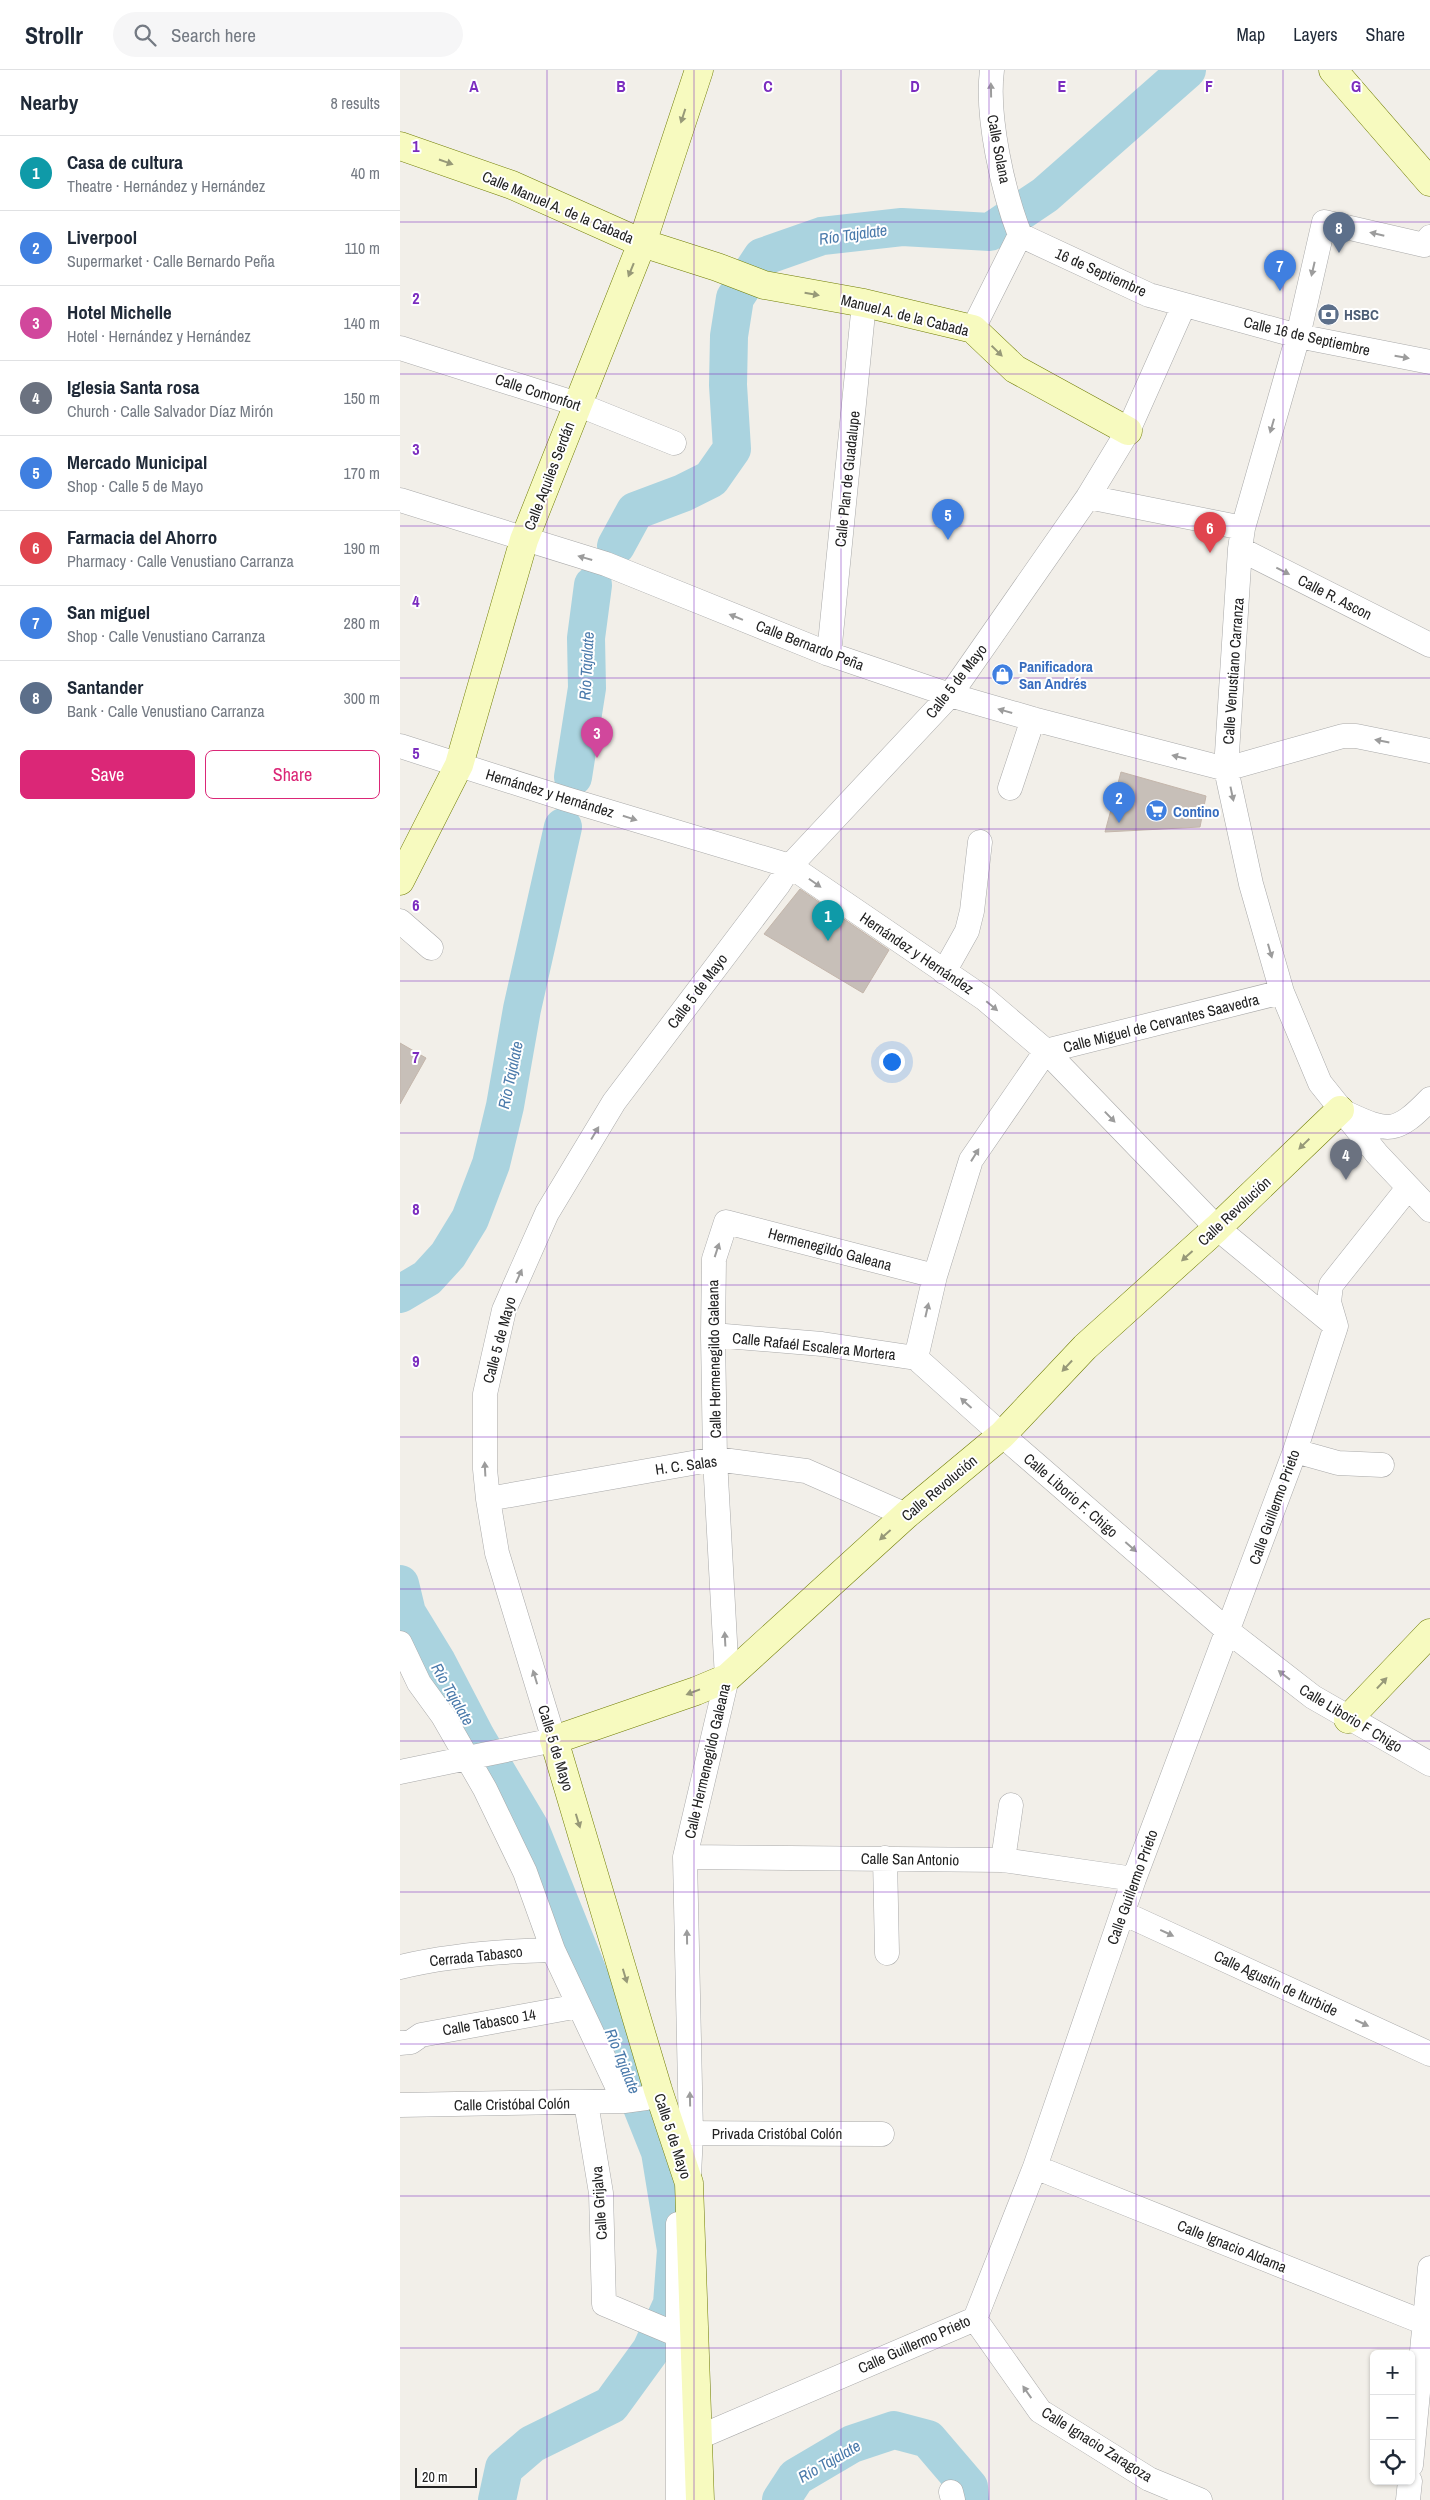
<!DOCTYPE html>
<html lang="en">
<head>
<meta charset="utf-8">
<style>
  :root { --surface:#fff; --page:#f6f6f7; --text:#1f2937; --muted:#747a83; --line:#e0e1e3; --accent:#db2777 }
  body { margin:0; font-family:"Archivo Narrow",sans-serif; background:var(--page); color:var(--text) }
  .controls { position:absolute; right:15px; bottom:15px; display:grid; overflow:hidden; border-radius:8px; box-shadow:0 1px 4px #0004 }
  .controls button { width:45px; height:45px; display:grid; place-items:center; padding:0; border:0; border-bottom:1px solid var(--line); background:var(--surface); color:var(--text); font:25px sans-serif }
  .scale { position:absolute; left:15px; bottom:12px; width:62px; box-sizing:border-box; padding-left:5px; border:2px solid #222; border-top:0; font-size:14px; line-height:18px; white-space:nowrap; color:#222; -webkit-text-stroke:4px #fff; paint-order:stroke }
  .you { position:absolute; left:491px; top:991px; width:18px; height:18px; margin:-12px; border:4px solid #fff; border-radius:50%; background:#1a73e8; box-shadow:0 0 0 8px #1a73e833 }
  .badge { display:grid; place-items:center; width:32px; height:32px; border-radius:50%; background:var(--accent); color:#fff; font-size:16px; font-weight:700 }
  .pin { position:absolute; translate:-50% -41px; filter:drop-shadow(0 1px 2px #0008) }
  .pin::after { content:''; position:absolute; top:26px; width:18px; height:15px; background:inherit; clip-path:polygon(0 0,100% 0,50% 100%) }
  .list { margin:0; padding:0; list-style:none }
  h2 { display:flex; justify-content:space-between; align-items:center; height:65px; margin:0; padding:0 20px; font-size:21px }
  h2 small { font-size:16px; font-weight:400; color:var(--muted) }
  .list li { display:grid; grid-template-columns:32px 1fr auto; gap:15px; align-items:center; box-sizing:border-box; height:75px; padding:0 20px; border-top:1px solid var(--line) }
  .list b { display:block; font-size:19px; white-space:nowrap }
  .list p { margin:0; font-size:16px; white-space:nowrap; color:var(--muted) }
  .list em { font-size:16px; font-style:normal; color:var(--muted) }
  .actions { display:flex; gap:10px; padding:15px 20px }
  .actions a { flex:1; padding:11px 0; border:1px solid var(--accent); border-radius:8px; text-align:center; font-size:18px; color:var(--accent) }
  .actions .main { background:var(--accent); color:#fff }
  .icon { flex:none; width:28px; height:28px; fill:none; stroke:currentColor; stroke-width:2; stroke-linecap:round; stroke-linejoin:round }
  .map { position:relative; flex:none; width:1030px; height:2430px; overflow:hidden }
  header { display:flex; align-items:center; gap:30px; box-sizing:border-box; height:70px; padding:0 25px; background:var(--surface); border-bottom:1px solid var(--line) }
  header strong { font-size:24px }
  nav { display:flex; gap:28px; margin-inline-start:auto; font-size:18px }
  .search { width:350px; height:45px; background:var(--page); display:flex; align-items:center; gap:12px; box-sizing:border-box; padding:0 18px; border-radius:28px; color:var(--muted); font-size:19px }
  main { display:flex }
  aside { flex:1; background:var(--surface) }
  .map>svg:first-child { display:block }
</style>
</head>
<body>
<header>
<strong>Strollr</strong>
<div class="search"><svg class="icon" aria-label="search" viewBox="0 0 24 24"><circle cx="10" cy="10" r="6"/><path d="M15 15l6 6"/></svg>Search here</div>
<nav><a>Map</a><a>Layers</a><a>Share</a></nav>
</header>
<main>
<aside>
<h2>Nearby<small>8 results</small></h2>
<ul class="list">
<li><span class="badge" style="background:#0f9aa8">1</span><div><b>Casa de cultura</b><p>Theatre · Hernández y Hernández</p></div><em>40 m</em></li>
<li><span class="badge" style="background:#3f7fe0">2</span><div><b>Liverpool</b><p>Supermarket · Calle Bernardo Peña</p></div><em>110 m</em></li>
<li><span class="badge" style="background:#d1479c">3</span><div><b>Hotel Michelle</b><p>Hotel · Hernández y Hernández</p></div><em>140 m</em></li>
<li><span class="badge" style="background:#6b7280">4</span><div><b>Iglesia Santa rosa</b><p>Church · Calle Salvador Díaz Mirón</p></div><em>150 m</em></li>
<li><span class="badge" style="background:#3f7fe0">5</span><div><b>Mercado Municipal</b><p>Shop · Calle 5 de Mayo</p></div><em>170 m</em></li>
<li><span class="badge" style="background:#e0444e">6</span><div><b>Farmacia del Ahorro</b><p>Pharmacy · Calle Venustiano Carranza</p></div><em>190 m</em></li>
<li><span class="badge" style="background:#3f7fe0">7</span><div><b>San miguel</b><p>Shop · Calle Venustiano Carranza</p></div><em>280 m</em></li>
<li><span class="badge" style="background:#5c6f8a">8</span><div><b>Santander</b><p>Bank · Calle Venustiano Carranza</p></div><em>300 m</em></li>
</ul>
<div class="actions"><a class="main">Save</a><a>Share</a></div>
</aside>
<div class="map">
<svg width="1030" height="2430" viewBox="0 0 1030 2430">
  <rect width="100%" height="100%" fill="#f2efe9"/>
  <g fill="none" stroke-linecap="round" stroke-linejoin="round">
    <path stroke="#aad3df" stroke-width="38" d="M216,476L235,441L283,423L311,409L332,379L328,315L329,266L335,228L362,187L422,166L502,157L590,162L645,125L787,0
      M173,707L187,618L186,568L193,515
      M0,1224L27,1208L48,1185L70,1149L91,1094L105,1036L122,939L163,757
      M0,1514L7,1543L37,1592L76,1667L130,1758L260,2082L276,2180L272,2234L251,2280L211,2335L132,2374L104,2398L97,2430
      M381,2430L396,2407L452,2374L494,2360L528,2369L569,2417L570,2430"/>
  </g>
  <path fill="#c7bfb8" stroke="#c4b6ab" d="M721,702L806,726L800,757L705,762Z
    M400,819L489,880L463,923L364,864Z
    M0,973L26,988L0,1034Z"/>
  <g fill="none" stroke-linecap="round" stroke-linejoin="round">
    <defs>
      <path id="street" d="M620,165L749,225L898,266L1030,292
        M1030,167L1024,175L924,152L898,266L843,458L840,479L826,699L851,814L882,922L920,1013L977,1084L1030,1140
        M573,259L620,165C603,122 586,46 592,0
        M0,278L177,334L274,373
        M688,427L843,458
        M0,430L206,494L429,584L550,625L633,649L826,699L943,666H956L1030,681
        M840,479L1030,575
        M429,584L464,233
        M0,676L166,729L390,796L585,929L646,981L817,1158L936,1256
        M610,718L633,649
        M0,851L31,878
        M544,902L567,861L572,841L580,772
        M946,1043C989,1063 996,1064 1030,1029
        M313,1265L422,1274L516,1288
        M516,1288L602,1365L828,1561L913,1627L1030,1694
        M516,1288L535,1206L571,1090L646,981L882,922
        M895,1381L938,1393L982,1395
        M88,1429L315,1389L406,1401L506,1445
        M0,1573L19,1613L43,1646L85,1719L125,1802L153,1880L224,2031
        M0,1702L154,1670L97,1483L88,1429L85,1399V1324L104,1240L147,1143L214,1032L378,815L390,796L550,625L688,427L728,361L784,235
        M285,1787L603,1790L734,1809
        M485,1788L487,1883
        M603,1790L611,1735
        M723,1843L1030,1984
        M0,1897C50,1885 102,1881 153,1880
        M0,1973L11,1972L21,1965L179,1936
        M186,2033L201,2123L204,2234L278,2265
        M0,2035L224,2031L246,2028L258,2020
        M276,2063L482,2064
        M635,2097L1030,2255
        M289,2106L291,2063L285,1787L327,1608L315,1389L313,1265L314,1189L326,1152L535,1206
        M278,2154V2430
        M575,2249L640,2341L749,2409L800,2430
        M297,2368L575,2249L635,2097L734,1809L895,1381L936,1256L929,1232L931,1215L1008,1118
        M1011,2395L1030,2198
        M551,2422L553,2430
        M1008,2430L1010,2411"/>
      <path id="secondary" d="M933,0L1030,112
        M0,76L112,115L242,173L317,197L364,215L464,233L573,259L615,299L728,361
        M0,811L59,695L124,470L242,173L299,0
        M948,1649L1030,1563
        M300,2430L289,2113L258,2020L154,1670L296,1621L327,1608L506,1445L602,1365L685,1277L817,1158L940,1040"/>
    </defs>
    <use href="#street" stroke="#a9a9a9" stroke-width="25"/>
    <use href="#secondary" stroke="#707d05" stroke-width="29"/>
    <use href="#street" stroke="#fff" stroke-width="24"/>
    <use href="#secondary" stroke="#f7fabf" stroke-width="28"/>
  </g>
  <defs><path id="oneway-solid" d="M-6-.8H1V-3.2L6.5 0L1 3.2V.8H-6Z" transform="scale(1.25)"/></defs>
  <g fill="#9c9c9c">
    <use href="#oneway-solid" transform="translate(591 20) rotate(-91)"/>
    <use href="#oneway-solid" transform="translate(977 164) rotate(-167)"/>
    <use href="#oneway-solid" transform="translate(913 199) rotate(103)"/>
    <use href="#oneway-solid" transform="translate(1002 287) rotate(10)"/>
    <use href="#oneway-solid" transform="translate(872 356) rotate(106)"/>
    <use href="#oneway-solid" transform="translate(185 488) rotate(-164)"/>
    <use href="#oneway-solid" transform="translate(883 501) rotate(27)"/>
    <use href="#oneway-solid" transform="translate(336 547) rotate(-158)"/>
    <use href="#oneway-solid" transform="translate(605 641) rotate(-164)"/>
    <use href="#oneway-solid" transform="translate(982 671) rotate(-169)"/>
    <use href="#oneway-solid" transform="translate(779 687) rotate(-166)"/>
    <use href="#oneway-solid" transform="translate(832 724) rotate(78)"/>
    <use href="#oneway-solid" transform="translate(230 748) rotate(17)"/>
    <use href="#oneway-solid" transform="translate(415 813) rotate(35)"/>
    <use href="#oneway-solid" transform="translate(870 881) rotate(74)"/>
    <use href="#oneway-solid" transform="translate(592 936) rotate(40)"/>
    <use href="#oneway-solid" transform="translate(710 1047) rotate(46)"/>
    <use href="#oneway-solid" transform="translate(195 1063) rotate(-59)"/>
    <use href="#oneway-solid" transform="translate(575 1085) rotate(-58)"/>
    <use href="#oneway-solid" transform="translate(317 1180) rotate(-72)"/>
    <use href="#oneway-solid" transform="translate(119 1206) rotate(-66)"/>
    <use href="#oneway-solid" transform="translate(527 1240) rotate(-77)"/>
    <use href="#oneway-solid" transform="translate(566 1333) rotate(-138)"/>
    <use href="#oneway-solid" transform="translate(85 1399) rotate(-93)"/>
    <use href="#oneway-solid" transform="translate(731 1477) rotate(41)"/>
    <use href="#oneway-solid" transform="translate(325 1569) rotate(-93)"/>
    <use href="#oneway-solid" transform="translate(884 1605) rotate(-142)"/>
    <use href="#oneway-solid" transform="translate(135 1607) rotate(-107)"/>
    <use href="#oneway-solid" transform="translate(767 1863) rotate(25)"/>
    <use href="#oneway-solid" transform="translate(287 1867) rotate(-91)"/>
    <use href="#oneway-solid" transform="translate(962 1953) rotate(25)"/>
    <use href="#oneway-solid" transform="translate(290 2029) rotate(-91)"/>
    <use href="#oneway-solid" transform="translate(627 2322) rotate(-125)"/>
  </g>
  <g fill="#979978">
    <use href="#oneway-solid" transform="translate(283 46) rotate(108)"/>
    <use href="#oneway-solid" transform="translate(46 92) rotate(19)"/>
    <use href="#oneway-solid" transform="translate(231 200) rotate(112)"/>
    <use href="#oneway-solid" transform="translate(412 224) rotate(10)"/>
    <use href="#oneway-solid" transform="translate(597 281) rotate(44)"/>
    <use href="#oneway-solid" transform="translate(904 1074) rotate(136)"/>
    <use href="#oneway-solid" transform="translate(787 1186) rotate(138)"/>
    <use href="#oneway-solid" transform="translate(667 1296) rotate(133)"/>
    <use href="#oneway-solid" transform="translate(485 1465) rotate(138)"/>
    <use href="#oneway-solid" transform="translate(982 1613) rotate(-47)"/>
    <use href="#oneway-solid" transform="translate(293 1622) rotate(159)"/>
    <use href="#oneway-solid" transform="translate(178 1751) rotate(73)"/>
    <use href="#oneway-solid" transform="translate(225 1906) rotate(73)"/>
  </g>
  <path fill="none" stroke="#7b2cbf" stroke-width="1" stroke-opacity="0.55" d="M147,0V2430M294,0V2430M441,0V2430M589,0V2430M736,0V2430M883,0V2430M0,152H1030M0,304H1030M0,456H1030M0,608H1030M0,759H1030M0,911H1030M0,1063H1030M0,1215H1030M0,1367H1030M0,1519H1030M0,1671H1030M0,1822H1030M0,1974H1030M0,2126H1030M0,2278H1030"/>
  <defs>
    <symbol id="bank-disc" viewBox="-11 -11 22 22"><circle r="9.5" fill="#5c6f8a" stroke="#fff"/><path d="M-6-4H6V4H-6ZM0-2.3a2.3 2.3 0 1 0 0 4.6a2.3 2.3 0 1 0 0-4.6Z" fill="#fff"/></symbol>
    <symbol id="shop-disc" viewBox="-11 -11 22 22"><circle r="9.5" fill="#3f7fe0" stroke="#fff"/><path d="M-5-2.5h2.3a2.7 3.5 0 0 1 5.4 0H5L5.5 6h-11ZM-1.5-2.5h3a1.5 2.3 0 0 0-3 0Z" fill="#fff"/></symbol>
    <symbol id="supermarket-disc" viewBox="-11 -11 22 22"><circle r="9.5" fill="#3f7fe0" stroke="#fff"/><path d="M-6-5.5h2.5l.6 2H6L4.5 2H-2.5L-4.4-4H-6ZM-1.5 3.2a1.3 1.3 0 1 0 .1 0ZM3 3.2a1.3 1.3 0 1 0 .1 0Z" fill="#fff"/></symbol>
  </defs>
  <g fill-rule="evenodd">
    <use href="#bank-disc" x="916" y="232" width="25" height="25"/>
    <use href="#shop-disc" x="590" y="592" width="25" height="25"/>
    <use href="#supermarket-disc" x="744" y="728" width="25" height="25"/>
  </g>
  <g text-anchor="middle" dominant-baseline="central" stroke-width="4" stroke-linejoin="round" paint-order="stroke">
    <g font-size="15" fill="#222" stroke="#fff">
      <text transform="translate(599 79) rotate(79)">Calle Solana</text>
      <text transform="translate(158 137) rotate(23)">Calle Manuel A. de la Cabada</text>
      <text transform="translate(701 202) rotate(24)">16 de Septiembre</text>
      <text transform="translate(505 245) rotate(14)">Manuel A. de la Cabada</text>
      <text transform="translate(907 266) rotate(13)">Calle 16 de Septiembre</text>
      <text transform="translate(138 322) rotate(18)">Calle Comonfort</text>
      <text transform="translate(149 406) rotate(-69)">Calle Aquiles Serdán</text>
      <text transform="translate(447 409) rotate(-84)">Calle Plan de Guadalupe</text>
      <text transform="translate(935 527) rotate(27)">Calle R. Ascon</text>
      <text transform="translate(410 575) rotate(21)">Calle Bernardo Peña</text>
      <text transform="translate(833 601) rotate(-86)">Calle Venustiano Carranza</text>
      <text transform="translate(556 611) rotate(-52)">Calle 5 de Mayo</text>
      <text transform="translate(150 723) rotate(17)">Hernández y Hernández</text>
      <text transform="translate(517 883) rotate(34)">Hernández y Hernández</text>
      <text transform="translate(297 921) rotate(-53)">Calle 5 de Mayo</text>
      <text transform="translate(761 953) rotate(-14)">Calle Miguel de Cervantes Saavedra</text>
      <text transform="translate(834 1141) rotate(-43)">Calle Revolución</text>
      <text transform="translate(430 1179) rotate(15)">Hermenegildo Galeana</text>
      <text transform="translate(99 1270) rotate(-75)">Calle 5 de Mayo</text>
      <text transform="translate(414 1276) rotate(6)">Calle Rafaél Escalera Mortera</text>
      <text transform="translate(314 1289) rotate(-91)">Calle Hermenegildo Galeana</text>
      <text transform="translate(286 1395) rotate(-8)">H. C. Salas</text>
      <text transform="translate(539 1418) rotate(-40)">Calle Revolución</text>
      <text transform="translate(671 1425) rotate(41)">Calle Liborio F. Chigo</text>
      <text transform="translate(874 1437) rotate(-70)">Calle Guillermo Prieto</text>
      <text transform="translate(951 1648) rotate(31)">Calle Liborio F Chigo</text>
      <text transform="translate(156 1678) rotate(73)">Calle 5 de Mayo</text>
      <text transform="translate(307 1691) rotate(-77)">Calle Hermenegildo Galeana</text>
      <text transform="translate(510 1789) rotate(1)">Calle San Antonio</text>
      <text transform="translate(732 1817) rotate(-70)">Calle Guillermo Prieto</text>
      <text transform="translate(76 1886) rotate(-6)">Cerrada Tabasco</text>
      <text transform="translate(876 1913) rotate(25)">Calle Agustín de Iturbide</text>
      <text transform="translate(89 1952) rotate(-10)">Calle Tabasco 14</text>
      <text transform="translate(112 2034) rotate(-1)">Calle Cristóbal Colón</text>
      <text x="377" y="2063">Privada Cristóbal Colón</text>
      <text transform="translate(273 2066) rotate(72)">Calle 5 de Mayo</text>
      <text transform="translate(199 2133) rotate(-94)">Calle Grijalva</text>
      <text transform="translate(832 2176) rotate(22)">Calle Ignacio Aldama</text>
      <text transform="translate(514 2274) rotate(-24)">Calle Guillermo Prieto</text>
      <text transform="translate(697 2374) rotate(32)">Calle Ignacio Zaragoza</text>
    </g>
    <g font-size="15" font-weight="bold" fill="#4e5e75" stroke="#fff" text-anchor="start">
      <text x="944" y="244">HSBC</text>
    </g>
    <g font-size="15" font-weight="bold" fill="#366cbe" stroke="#fff" text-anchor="start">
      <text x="619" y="596">Panificadora<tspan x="619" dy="17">San Andrés</tspan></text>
      <text x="773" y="741">Contino</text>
    </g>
    <g font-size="16" font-style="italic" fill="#4a7aab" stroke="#fff">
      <text transform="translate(453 164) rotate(-8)">Río Tajalate</text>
      <text transform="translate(186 596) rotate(-87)">Río Tajalate</text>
      <text transform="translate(110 1005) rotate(-78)">Río Tajalate</text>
      <text transform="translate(53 1624) rotate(60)">Río Tajalate</text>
      <text transform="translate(223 1991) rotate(68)">Río Tajalate</text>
      <text transform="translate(429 2391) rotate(-30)">Río Tajalate</text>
    </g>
  </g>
  <g font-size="16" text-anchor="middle" font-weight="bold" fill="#7b2cbf" stroke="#fff" stroke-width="4" stroke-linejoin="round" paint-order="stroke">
    <text x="74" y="22">A</text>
    <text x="221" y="22">B</text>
    <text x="368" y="22">C</text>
    <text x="515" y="22">D</text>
    <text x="662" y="22">E</text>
    <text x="809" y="22">F</text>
    <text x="956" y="22">G</text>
    <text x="16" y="82">1</text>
    <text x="16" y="234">2</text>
    <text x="16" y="385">3</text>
    <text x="16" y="537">4</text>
    <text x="16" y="689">5</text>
    <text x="16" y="841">6</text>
    <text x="16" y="993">7</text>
    <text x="16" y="1145">8</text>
    <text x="16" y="1297">9</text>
  </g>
</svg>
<div class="controls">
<button>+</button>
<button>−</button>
<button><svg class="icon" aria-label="locate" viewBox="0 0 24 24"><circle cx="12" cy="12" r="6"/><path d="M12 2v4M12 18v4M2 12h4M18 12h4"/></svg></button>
</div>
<div class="scale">20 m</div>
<div class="you"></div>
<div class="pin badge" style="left:428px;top:871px;background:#0f9aa8">1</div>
<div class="pin badge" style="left:719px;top:753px;background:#3f7fe0">2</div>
<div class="pin badge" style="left:197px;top:688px;background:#d1479c">3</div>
<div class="pin badge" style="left:946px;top:1110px;background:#6b7280">4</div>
<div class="pin badge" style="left:548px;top:470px;background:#3f7fe0">5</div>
<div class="pin badge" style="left:810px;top:483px;background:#e0444e">6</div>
<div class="pin badge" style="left:880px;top:221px;background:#3f7fe0">7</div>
<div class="pin badge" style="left:939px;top:183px;background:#5c6f8a">8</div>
</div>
</main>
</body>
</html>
